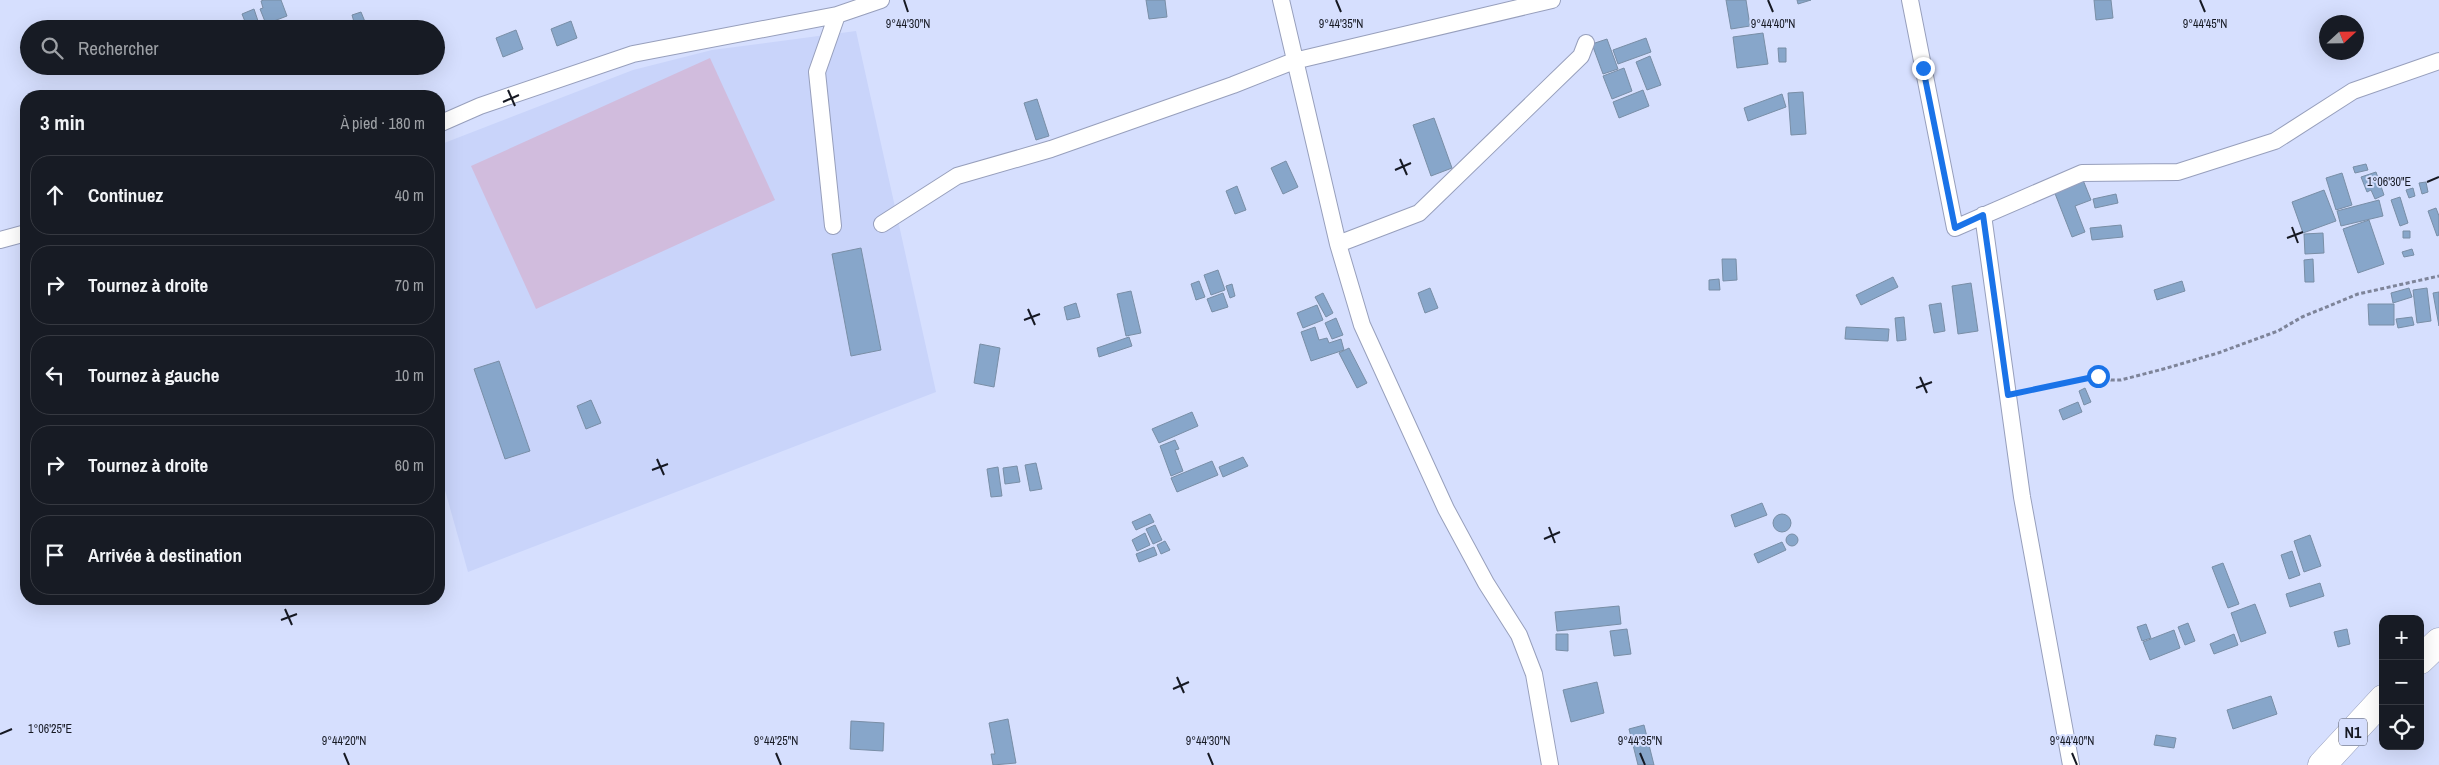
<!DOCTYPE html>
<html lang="fr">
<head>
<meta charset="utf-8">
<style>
  :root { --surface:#171b24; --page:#20242c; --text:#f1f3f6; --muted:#9ea1a6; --line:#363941 }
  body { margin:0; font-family:"Archivo Narrow",sans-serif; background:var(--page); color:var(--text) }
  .controls { position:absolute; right:15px; bottom:15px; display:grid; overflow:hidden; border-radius:10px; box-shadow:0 5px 20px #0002 }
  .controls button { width:45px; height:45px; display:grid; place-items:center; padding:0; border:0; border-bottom:1px solid var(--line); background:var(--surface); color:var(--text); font:25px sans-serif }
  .compass { position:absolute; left:2319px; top:15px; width:45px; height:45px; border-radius:50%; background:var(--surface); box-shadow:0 5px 20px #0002; rotate:68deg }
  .stop { position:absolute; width:15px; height:15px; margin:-11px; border:4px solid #1a73e8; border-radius:50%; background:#fff }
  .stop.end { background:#1a73e8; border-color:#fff; box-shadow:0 1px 5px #0008 }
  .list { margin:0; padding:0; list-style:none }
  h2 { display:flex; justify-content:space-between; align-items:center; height:65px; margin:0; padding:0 20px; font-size:21px }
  h2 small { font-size:16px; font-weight:400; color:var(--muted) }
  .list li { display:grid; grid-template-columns:32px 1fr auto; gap:15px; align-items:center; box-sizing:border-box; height:80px; margin:0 10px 10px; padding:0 10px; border:1px solid var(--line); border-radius:20px }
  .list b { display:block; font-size:19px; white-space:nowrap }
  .list em { font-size:16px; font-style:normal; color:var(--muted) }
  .icon { flex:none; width:28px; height:28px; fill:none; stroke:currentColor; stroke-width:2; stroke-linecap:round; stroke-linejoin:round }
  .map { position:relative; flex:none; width:2439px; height:765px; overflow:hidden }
  .search { position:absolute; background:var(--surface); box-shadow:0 5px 20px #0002; left:20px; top:20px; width:425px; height:55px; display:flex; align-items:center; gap:12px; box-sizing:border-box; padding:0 18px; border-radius:28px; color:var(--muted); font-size:19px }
  .panel { position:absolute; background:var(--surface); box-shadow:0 5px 20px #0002; left:20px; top:90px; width:425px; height:515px; border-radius:20px }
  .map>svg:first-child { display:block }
</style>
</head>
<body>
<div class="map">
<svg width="2439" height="765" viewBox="0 0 2439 765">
  <rect width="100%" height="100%" fill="#d6dffe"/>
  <path fill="#c9d4fa" d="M856,31L936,392L468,572L439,469V145L633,70L712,50Z"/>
  <path fill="#d1bcdd" d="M710,58L775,200L536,309L471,166Z"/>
  <path fill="#87a6ca" stroke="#798ea6" d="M264,0H281L287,16L266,24L260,9L263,8L261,1Z
    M1146,0H1165L1167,17L1149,19Z
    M1726,0H1746L1750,26L1731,29Z
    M1797,0H1811L1798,4Z
    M2094,0H2111L2113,18L2096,20Z
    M254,9L260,27L248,29L242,14Z
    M361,12L368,29H356L352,15Z
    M330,21L333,29H323L321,25Z
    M571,21L577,38L557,46L551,29Z
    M516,30L523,49L503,57L496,38Z
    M1763,33L1768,64L1737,68L1733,37Z
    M1646,38L1651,52L1618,64L1613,50Z
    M1607,39L1618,69L1603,74L1592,44Z
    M1778,48H1786V62H1779Z
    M1650,56L1661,85L1647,90L1636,62Z
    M1624,68L1632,91L1612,99L1603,76Z
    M1643,90L1649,106L1619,118L1613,102Z
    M1803,92L1806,134L1791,135L1788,93Z
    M1782,94L1786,107L1748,121L1744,108Z
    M1037,99L1049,136L1036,140L1024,103Z
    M1434,118L1452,168L1431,176L1413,125Z
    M1286,161L1298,187L1283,194L1271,168Z
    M2366,164L2368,170L2355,173L2353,167Z
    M2376,172L2384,195L2375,199L2371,190L2367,192L2361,177Z
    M2342,173L2352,205L2336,210L2326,178Z
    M2083,180L2091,200L2075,206L2085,232L2072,237L2054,191Z
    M2426,182L2428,192L2422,194L2419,183Z
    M1237,186L1246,210L1235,214L1226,191Z
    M2413,188L2415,196L2409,198L2406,190Z
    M2324,190L2336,221L2303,233L2292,202Z
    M2116,194L2118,203L2095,208L2093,199Z
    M2400,197L2408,223L2400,226L2391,200Z
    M2379,200L2383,216L2341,226L2337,211Z
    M2436,208L2439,216V235L2437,236L2428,211Z
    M2369,220L2384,264L2358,273L2343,229Z
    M2121,225L2123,237L2092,240L2090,228Z
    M2403,231H2410V238H2403Z
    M2323,233L2324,253L2305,254L2304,234Z
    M861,248L881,350L851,356L832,254Z
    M2412,249L2414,255L2404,257L2402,252Z
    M1722,259H1736L1737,280L1723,281Z
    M2313,259L2314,282H2305L2304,260Z
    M1218,270L1225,290L1211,295L1204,275Z
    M1893,277L1898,287L1861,305L1856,295Z
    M1719,279L1720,290H1709V280Z
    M1199,281L1205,297L1196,300L1191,284Z
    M2182,281L2185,291L2157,300L2154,290Z
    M1971,283L1978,331L1958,334L1952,286Z
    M1232,284L1235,296L1230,298L1226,286Z
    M1430,288L1438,308L1425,313L1418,293Z
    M2409,288L2412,297L2393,303L2391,293Z
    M2427,288L2431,321L2417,323L2413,290Z
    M1131,291L1141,333L1126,336L1117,294Z
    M2439,292V326L2433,293Z
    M1223,293L1228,307L1212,312L1207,299Z
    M1323,293L1333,313L1326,317L1315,297Z
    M1076,303L1080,317L1067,320L1064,307Z
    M1941,303L1945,331L1934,333L1929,305Z
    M2368,304H2394V325H2369Z
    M1317,305L1323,320L1303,328L1297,313Z
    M1904,317L1906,340L1897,341L1895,318Z
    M2412,317L2414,325L2398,328L2396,319Z
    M1336,318L1343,335L1332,339L1325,323Z
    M1315,327L1319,340L1327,338L1329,343L1341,339L1344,350L1311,361L1301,332Z
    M1846,327L1889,329L1888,341L1845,339Z
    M1129,337L1132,346L1099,357L1097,348Z
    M980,344L1000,348L994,387L974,383Z
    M1349,348L1367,383L1357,388L1339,353Z
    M499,361L530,451L505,459L474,369Z
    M2085,388L2091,402L2084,405L2079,391Z
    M591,400L601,423L586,429L577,406Z
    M2078,402L2082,412L2063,420L2059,410Z
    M1192,412L1198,426L1159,443L1152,429Z
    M1175,440L1179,449L1175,450L1183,471L1171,476L1160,446Z
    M1243,457L1248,466L1223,477L1219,467Z
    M1212,461L1218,475L1177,492L1171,478Z
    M1036,463L1042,489L1030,491L1025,465Z
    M1017,466L1020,482L1005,484L1003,468Z
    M998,467L1002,496L991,497L987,469Z
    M1762,503L1767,515L1735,527L1731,515Z
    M1150,514L1154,522L1136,530L1132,522Z
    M1773 523a9 9 0 1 1 18 0a9 9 0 1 1-18 0Z
    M1155,525L1162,540L1153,544L1146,529Z
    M1145,533L1150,545L1137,551L1132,540Z
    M1786 540a6 6 0 1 1 12 0a6 6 0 1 1-12 0Z
    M2310,535L2321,566L2304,572L2294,541Z
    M1165,541L1170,550L1161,554L1157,545Z
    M1782,542L1786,550L1758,563L1754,554Z
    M1154,547L1157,555L1139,562L1136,554Z
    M2292,551L2300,575L2289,579L2281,555Z
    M2223,563L2239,604L2228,608L2212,567Z
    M2320,583L2324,596L2290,607L2286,594Z
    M2255,604L2266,633L2241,642L2231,613Z
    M1619,606L1621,624L1557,631L1555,612Z
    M2188,623L2195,641L2185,645L2178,627Z
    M2146,624L2151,638L2142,641L2137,627Z
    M1627,629L1631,654L1614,656L1610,631Z
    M2347,629L2350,644L2338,647L2334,632Z
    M2174,630L2180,648L2150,660L2143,642Z
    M1556,634H1568V651L1556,650Z
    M2234,634L2238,645L2214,654L2210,644Z
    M1597,682L1604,713L1571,722L1563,690Z
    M2271,696L2277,714L2233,729L2227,710Z
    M1008,719L1016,763L993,765L991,754H995L989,723Z
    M851,721L884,723L883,751L850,749Z
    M1644,725L1654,765H1638L1629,729Z
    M2156,735L2176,738L2174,748L2154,745Z"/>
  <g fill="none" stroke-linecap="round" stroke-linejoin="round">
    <defs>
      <path id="street" d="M1281,0L1338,244L1362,325L1446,509L1486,583L1519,635L1534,674L1550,765
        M1910,0L1955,228L2082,173L2178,172L2275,141L2353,91L2439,61
        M439,124L480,106L633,54L837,15L881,0
        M1983,215L2022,497L2071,765
        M882,224L957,176L1051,149L1233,85L1294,61L1552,0
        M833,226L817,72L837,15
        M0,240L26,233
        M1338,244L1419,213L1581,56L1586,43"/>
      <path id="highway" d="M2420,660L2439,642
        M2322,765L2383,699"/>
    </defs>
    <use href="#street" stroke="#979fbc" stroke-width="18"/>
    <use href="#highway" stroke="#979fbc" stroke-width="29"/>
    <path stroke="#7e8499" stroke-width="3" stroke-dasharray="4 2.5" stroke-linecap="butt" d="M2022,392L2098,376L2111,380H2121L2167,368L2218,353L2278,331L2302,317L2358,294L2439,276"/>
    <use href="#street" stroke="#fff" stroke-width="16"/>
    <use href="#highway" stroke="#fff" stroke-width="28"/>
  </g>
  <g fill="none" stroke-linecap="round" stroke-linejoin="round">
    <path stroke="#1a73e8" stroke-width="6" d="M1923,68L1955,228L1983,215L2008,395L2098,376"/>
  </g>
  <path fill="none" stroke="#161923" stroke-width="2" d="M904,0L908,12M1336,0L1341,12M1768,0L1773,12M2200,0L2205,12M508,90L515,106M503,102L519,95M1400,159L1407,175M1395,170L1411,163M2427,182L2439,177M2292,227L2298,243M2287,238L2303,232M1028,309L1035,325M1024,320L1040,314M1920,377L1927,393M1916,388L1932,382M657,459L664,475M652,470L668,464M1549,527L1555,543M1544,539L1560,532M285,609L292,625M281,620L297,614M1177,677L1184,693M1173,689L1189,682M0,734L12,729M344,753L349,765M776,753L781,765M1208,753L1213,765M1640,753L1645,765M2072,753L2077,765"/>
  <g text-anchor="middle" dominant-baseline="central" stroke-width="4" stroke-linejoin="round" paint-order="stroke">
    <rect fill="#d6dffe" stroke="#505465" stroke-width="1" x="2339" y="718.5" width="28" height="27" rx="4"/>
    <g font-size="16" font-weight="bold" fill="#161923">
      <text x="2353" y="732">N1</text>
    </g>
  </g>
  <g font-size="12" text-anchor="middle" fill="#161923" stroke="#d6dffe" stroke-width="4" stroke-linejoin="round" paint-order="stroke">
    <text x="908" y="28">9°44'30"N</text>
    <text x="1341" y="28">9°44'35"N</text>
    <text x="1773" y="28">9°44'40"N</text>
    <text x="2205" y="28">9°44'45"N</text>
    <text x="2389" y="186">1°06'30"E</text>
    <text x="50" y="733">1°06'25"E</text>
    <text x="344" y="745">9°44'20"N</text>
    <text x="776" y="745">9°44'25"N</text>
    <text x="1208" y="745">9°44'30"N</text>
    <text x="1640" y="745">9°44'35"N</text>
    <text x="2072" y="745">9°44'40"N</text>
  </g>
</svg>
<div class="controls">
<button>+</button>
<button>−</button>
<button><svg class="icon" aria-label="locate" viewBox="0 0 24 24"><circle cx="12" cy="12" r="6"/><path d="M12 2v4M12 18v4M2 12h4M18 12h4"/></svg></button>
</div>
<svg class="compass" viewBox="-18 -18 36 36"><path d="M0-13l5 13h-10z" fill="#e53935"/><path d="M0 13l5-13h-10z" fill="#9ea1a6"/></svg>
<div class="stop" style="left:2098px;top:376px"></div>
<div class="stop end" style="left:1923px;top:68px"></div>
<div class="search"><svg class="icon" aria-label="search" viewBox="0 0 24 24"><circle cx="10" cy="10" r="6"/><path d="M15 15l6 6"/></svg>Rechercher</div>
<section class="panel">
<h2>3 min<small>À pied · 180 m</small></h2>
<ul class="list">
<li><svg class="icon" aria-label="ahead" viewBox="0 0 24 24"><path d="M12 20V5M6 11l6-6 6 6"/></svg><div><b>Continuez</b></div><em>40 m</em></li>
<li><svg class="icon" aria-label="right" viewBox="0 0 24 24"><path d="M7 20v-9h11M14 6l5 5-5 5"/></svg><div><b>Tournez à droite</b></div><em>70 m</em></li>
<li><svg class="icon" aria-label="left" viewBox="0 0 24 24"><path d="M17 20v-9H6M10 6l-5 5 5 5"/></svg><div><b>Tournez à gauche</b></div><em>10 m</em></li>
<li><svg class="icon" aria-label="right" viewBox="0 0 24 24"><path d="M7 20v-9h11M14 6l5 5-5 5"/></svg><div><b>Tournez à droite</b></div><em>60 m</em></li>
<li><svg class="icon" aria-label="arrive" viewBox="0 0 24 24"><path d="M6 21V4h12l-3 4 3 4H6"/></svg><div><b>Arrivée à destination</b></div></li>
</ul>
</section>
</div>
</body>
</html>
